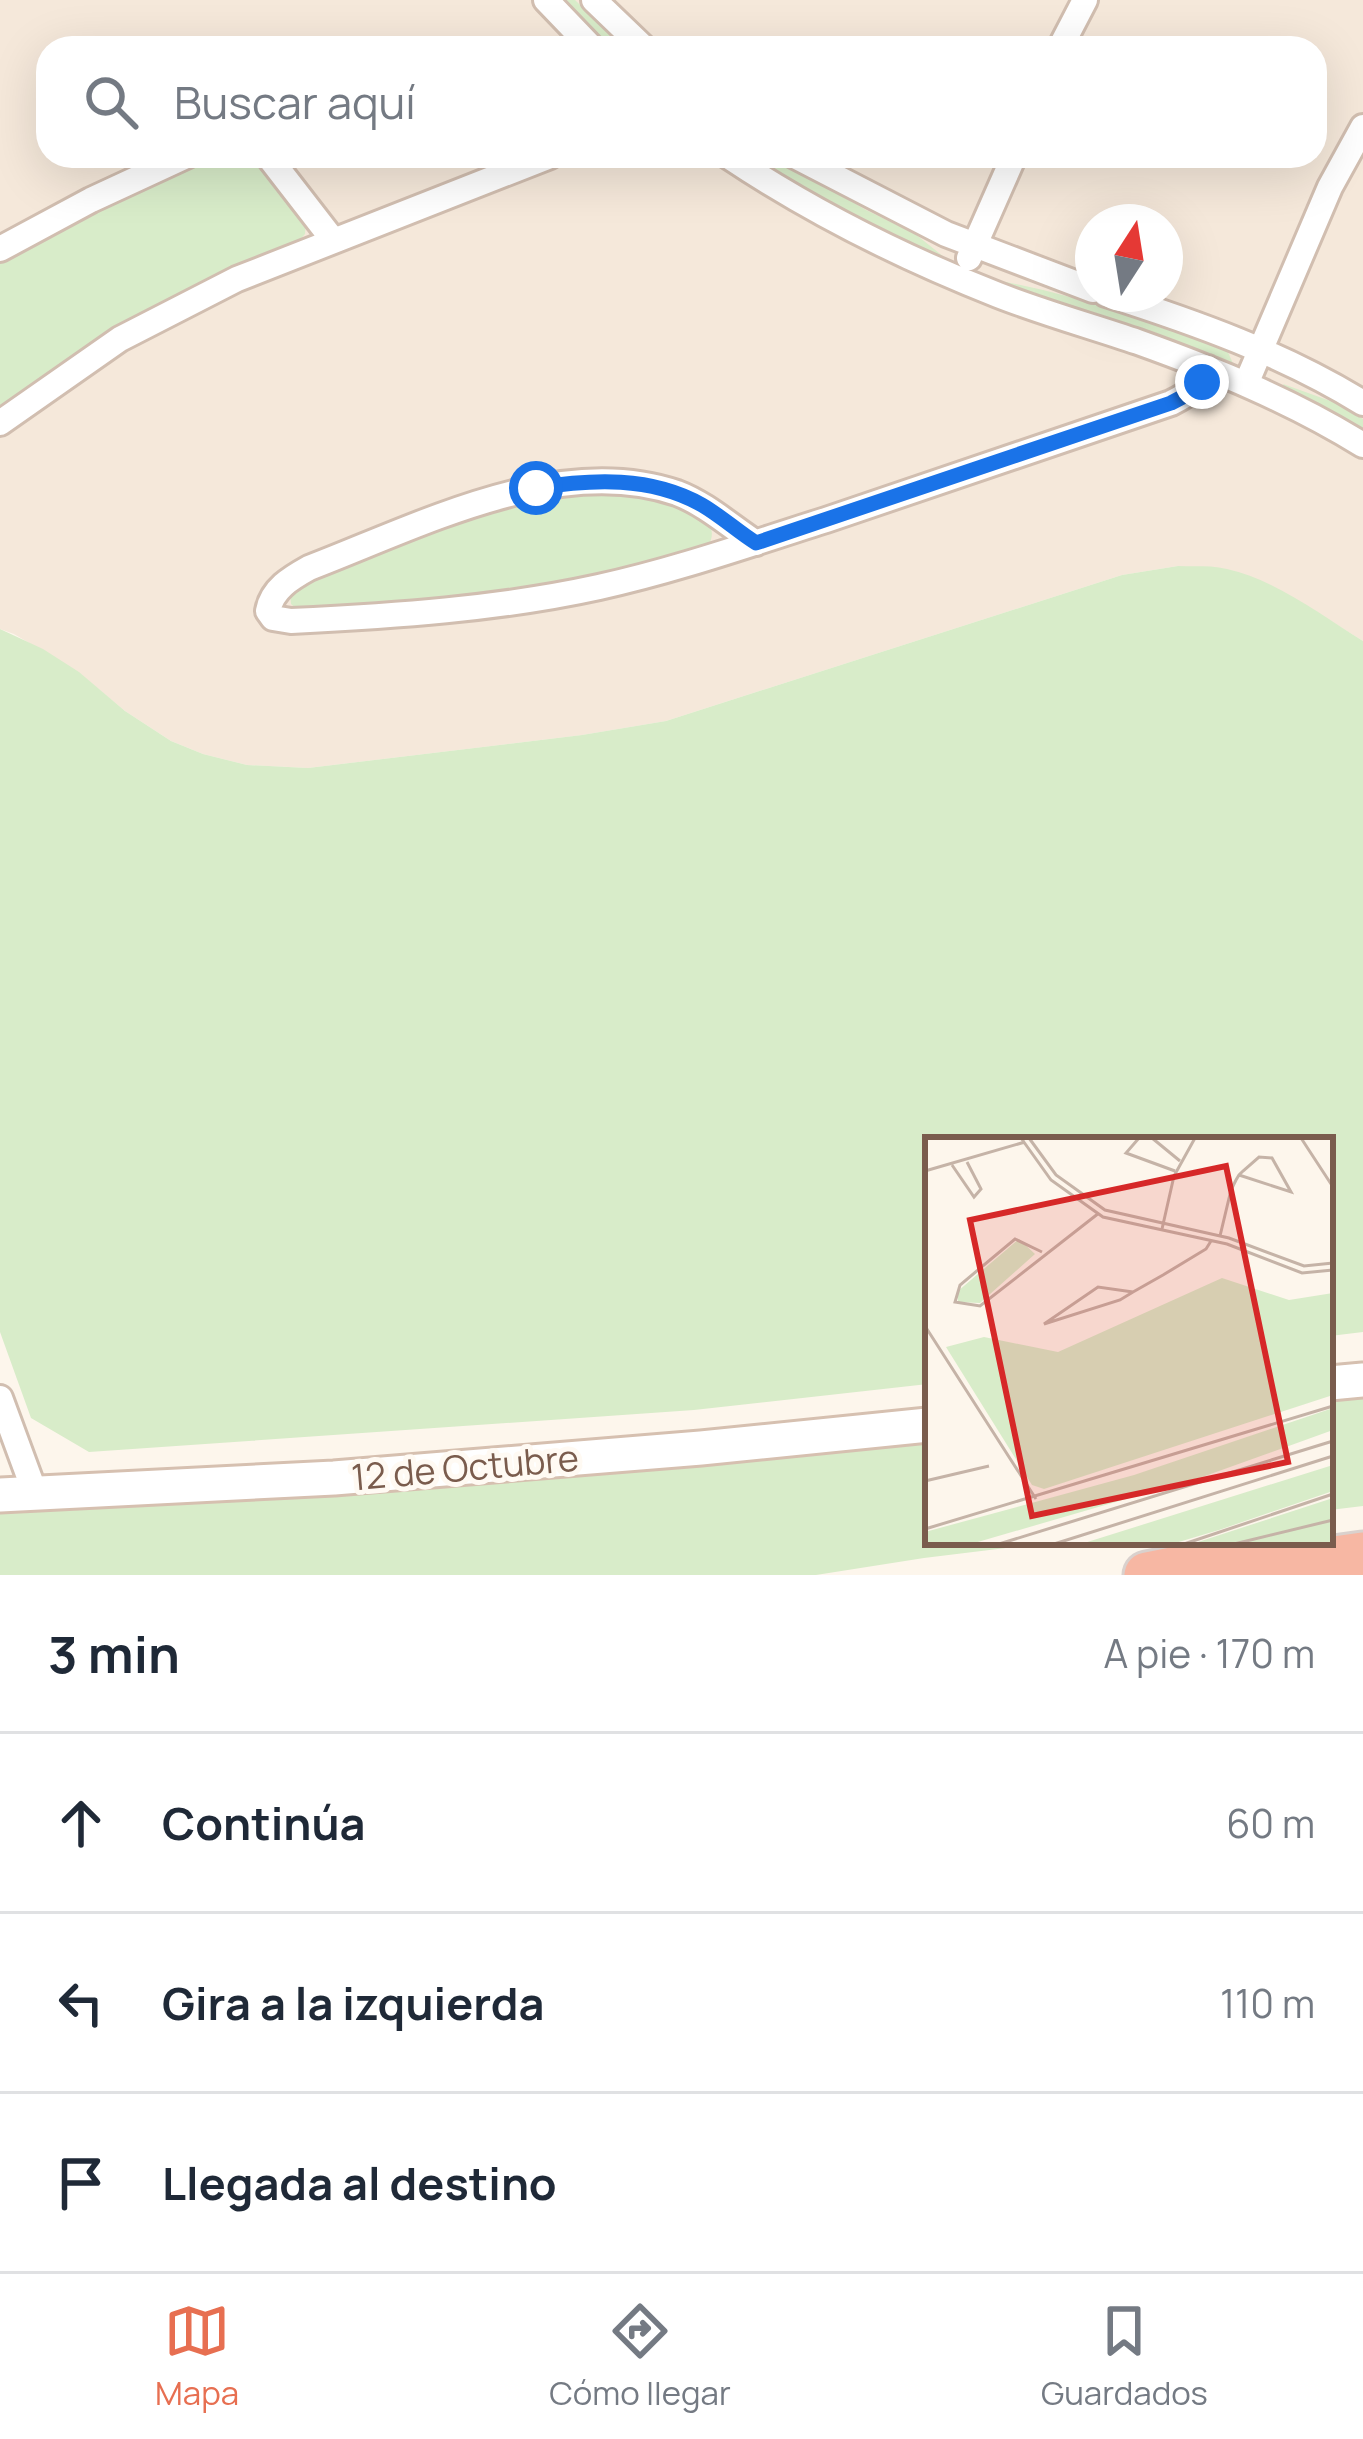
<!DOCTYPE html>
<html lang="es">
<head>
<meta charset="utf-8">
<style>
  :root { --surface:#fff; --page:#f6f6f7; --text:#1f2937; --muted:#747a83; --line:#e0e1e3; --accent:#e76f51 }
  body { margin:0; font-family:Manrope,sans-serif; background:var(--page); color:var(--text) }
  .compass { position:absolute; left:1075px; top:204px; width:108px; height:108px; border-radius:50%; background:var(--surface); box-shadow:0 12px 48px #0002; rotate:12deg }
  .stop { position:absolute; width:36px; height:36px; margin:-27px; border:9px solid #1a73e8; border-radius:50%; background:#fff }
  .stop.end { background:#1a73e8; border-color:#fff; box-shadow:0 3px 12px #0008 }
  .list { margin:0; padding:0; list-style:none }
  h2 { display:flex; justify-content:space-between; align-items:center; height:156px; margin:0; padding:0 48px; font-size:51px }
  h2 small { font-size:39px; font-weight:400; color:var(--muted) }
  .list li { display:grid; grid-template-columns:78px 1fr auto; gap:36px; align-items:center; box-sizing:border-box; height:180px; padding:0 48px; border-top:3px solid var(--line) }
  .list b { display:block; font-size:45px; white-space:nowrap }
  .list em { font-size:39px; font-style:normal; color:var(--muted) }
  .icon { flex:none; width:66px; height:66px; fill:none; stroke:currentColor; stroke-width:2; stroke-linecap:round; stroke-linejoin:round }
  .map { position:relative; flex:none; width:1363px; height:1575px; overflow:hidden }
  .search { position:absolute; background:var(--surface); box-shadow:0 12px 48px #0002; left:36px; right:36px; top:36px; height:132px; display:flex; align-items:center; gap:30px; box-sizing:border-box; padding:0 42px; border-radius:36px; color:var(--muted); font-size:45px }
  .sheet { height:696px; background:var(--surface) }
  nav { display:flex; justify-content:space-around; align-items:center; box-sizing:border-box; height:168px; border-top:3px solid var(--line); background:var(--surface); font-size:33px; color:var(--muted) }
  nav a { display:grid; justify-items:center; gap:6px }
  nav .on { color:var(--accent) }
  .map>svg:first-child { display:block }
</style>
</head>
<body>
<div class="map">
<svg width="1363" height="1575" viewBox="0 0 1363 1575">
  <rect width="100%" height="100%" fill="#fdf6ec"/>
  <path fill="#f5e8da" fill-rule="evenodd" d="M0,0H1363V641L1297,600L1178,566L1122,575L666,721L582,735L308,768L247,765L203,754L171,741L125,711L78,672L14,634L0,629ZM48,48H1315V156H48ZM1093,222H1165V294H1093Z"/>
  <path fill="#d8ecc9" d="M559,0H575L625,48H606Z
    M214,156H253L257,158L306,221L305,234L298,242C250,264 201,284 154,308C99,336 48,372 0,410V258L163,177Z
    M744,156H773L866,210L914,233L944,257C886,248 798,187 744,156Z
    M996,280C1076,295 1152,320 1227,350L1235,368L1007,289Z
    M1283,384L1336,403L1363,419V434L1288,393Z
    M615,490C642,497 734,506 707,548C625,571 543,589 459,599C406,605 353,607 300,612L291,604L290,593L298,584L521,500Z
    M1178,566C1194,567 1211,565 1227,569C1276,580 1321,615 1363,641V1332L1330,1336V1140H928V1384L694,1410L89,1452L31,1418L0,1332V629L43,649L79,672L125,711L171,741L203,754L247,765L308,768L582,735L666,721L1122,575Z
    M1363,1390V1506L1330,1510V1394Z
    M928,1438V1542H1054L924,1558L816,1575H0V1509Z"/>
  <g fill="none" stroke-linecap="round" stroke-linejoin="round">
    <defs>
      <path id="street" d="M546,0L592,48
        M594,0L644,48
        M1060,48L1085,0
        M268,156L333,240
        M728,156C812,212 904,258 998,295C1044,313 1091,326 1138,342C1216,370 1292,401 1363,445
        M795,156L946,234L1093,290
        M0,249L91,200L186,156
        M969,258L1014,156
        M1106,294C1194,322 1284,354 1363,403
        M1246,384L1330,187L1363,127
        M0,423L120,339L237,279L550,156
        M756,543C730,526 706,504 677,493C559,452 419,526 309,568C291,578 272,589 268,611L273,618L291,621C393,616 499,609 599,587C676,570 750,544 826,520C941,482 1056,443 1171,403C1189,394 1200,387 1208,368
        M0,1398L35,1493"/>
      <path id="secondary" d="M1330,1383L1363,1380
        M0,1495L334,1478L701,1448L928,1425"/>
      <path id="highway" d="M1277,1567L1363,1555
        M1147,1575L1312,1542"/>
    </defs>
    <use href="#street" stroke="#d1beb0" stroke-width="30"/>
    <use href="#secondary" stroke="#d6c0b0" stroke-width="39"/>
    <use href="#highway" stroke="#dad1cd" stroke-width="51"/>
    <use href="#street" stroke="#fff" stroke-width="24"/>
    <use href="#secondary" stroke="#fff" stroke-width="33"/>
    <use href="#highway" stroke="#f7b7a3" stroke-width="45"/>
  </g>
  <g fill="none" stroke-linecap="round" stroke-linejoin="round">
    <path stroke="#1a73e8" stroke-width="15" d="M536,488C592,479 651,476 702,505C721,516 737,531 756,543L1171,403L1190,393L1202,382"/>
  </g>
  <g text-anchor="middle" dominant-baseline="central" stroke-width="10" stroke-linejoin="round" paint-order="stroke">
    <g font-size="36" fill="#7a5c4d" stroke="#fffaf3">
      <text transform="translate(465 1467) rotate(-5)">12 de Octubre</text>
    </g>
  </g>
  <g transform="translate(925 1137)">
    <rect width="408" height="408" fill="#fdf6ec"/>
    <path d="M94,102L110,117L55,166L33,165V154ZM297,141L364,163L408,156V258L119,352L107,348L21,210L59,200L133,215ZM408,271V293L280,339L46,407H0V395L209,338ZM408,328V354L294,393L247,407H156ZM408,361V407H267Z" fill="#d8ecc9"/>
    <path fill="none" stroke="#c5b3a7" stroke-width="3" d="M96,1L126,43L178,80L302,107L377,136L408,133M104,1L131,38L180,73L304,101L379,129L408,126M214,1L201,16L250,34M227,1L255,24M376,1L408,50M27,28L49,60L56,52L42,25M0,34L100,5M237,92L249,39L270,1M295,99L306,53L311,43L314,38L318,34L334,20L347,21L366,55L314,38M117,115L90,102L35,148L30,165L55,169L174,76M208,155L173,150L119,187L195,163L208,155L238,138L281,112L286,104M0,189L111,362M0,344L64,329M0,392L408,269M74,407L408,304M129,407L408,319M259,407L408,357M309,407L408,383"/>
    <path fill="#d62828" fill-opacity="0.15" stroke="#d62828" stroke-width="6" d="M301,29L363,325L107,379L45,83Z"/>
    <rect width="408" height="408" fill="none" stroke="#7a5c4d" stroke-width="6"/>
  </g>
</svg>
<svg class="compass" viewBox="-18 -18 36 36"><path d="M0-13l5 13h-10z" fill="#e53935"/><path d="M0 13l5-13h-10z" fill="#747a83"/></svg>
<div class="stop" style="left:536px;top:488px"></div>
<div class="stop end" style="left:1202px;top:382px"></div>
<div class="search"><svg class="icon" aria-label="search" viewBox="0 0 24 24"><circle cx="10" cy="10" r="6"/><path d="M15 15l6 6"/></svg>Buscar aquí</div>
</div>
<section class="sheet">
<h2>3 min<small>A pie · 170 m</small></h2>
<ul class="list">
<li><svg class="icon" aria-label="ahead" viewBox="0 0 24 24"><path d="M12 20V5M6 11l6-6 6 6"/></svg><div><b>Continúa</b></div><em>60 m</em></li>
<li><svg class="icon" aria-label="left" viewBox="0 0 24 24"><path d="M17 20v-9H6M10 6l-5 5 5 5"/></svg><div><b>Gira a la izquierda</b></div><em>110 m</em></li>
<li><svg class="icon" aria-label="arrive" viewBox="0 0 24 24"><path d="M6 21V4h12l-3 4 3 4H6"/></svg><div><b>Llegada al destino</b></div></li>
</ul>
</section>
<nav>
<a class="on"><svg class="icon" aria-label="map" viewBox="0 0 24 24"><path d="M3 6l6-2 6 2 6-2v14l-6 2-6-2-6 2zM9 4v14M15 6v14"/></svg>Mapa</a>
<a><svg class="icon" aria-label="directions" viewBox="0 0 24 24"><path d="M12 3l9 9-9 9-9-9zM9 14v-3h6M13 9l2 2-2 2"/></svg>Cómo llegar</a>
<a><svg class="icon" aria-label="saved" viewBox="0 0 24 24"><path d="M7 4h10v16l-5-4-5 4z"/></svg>Guardados</a>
</nav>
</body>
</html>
